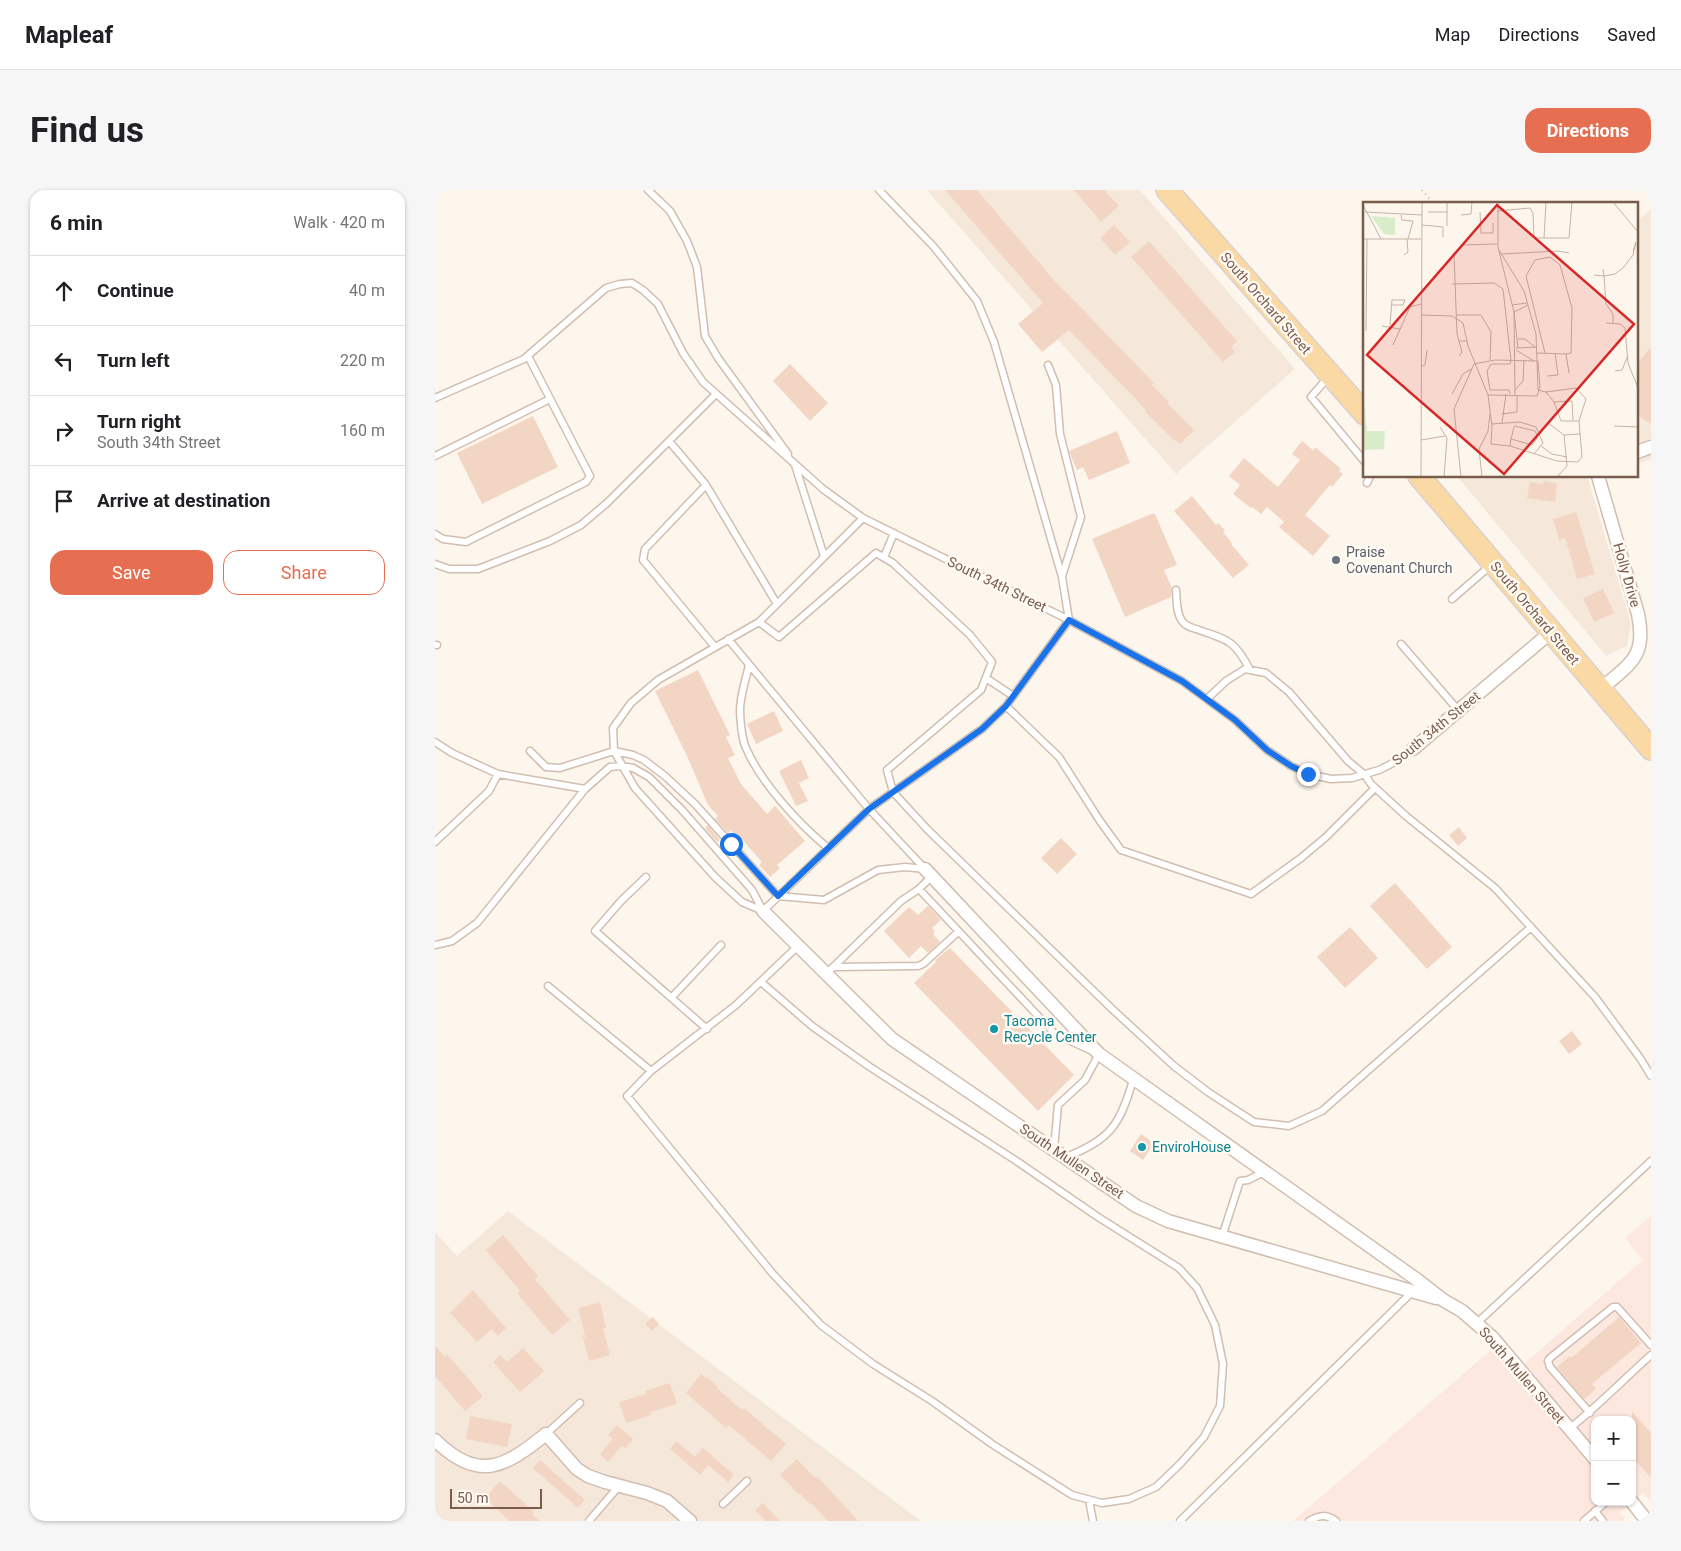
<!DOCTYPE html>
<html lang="en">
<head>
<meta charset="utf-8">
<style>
  :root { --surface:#fff; --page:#f6f6f6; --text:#202124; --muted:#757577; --line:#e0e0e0; --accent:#e76f51 }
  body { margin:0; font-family:Roboto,sans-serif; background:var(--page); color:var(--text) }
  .controls { position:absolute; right:15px; bottom:15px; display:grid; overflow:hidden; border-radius:10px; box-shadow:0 1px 4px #0004 }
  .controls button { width:45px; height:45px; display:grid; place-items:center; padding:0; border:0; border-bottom:1px solid var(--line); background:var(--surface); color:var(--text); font:25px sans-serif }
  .scale { position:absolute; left:15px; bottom:12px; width:92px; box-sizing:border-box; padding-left:5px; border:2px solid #7a5c4d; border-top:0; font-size:14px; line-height:18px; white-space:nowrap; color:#7a5c4d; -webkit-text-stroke:4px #fffaf3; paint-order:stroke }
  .stop { position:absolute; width:15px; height:15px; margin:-11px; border:4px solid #1a73e8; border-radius:50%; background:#fff }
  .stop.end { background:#1a73e8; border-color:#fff; box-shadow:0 1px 5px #0008 }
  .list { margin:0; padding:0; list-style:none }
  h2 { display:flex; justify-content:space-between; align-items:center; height:65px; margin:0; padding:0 20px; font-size:21px }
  h2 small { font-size:16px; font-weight:400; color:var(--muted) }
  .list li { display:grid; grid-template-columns:32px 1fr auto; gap:15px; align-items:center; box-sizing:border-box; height:70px; padding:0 20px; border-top:1px solid var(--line) }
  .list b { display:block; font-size:19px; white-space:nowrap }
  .list p { margin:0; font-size:16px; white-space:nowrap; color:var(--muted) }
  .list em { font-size:16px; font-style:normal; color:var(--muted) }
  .actions { display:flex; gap:10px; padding:15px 20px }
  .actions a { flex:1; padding:11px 0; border:1px solid var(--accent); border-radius:15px; text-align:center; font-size:18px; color:var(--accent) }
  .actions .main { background:var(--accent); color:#fff }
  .icon { flex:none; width:28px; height:28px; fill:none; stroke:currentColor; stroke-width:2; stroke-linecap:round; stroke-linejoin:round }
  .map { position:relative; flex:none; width:1216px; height:1331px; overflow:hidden; border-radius:15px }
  header { display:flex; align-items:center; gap:30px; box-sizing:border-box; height:70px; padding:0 25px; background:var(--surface); border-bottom:1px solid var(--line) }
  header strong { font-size:24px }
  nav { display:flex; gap:28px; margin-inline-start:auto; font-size:18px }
  .intro { display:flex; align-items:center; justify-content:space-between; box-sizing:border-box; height:120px; padding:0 30px }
  h1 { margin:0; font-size:35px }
  .button { padding:12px 22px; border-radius:15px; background:var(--accent); color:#fff; font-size:18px; font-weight:700 }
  main { display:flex; gap:30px; padding:0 30px }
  aside { flex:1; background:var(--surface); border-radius:15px; box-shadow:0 1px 4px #0004 }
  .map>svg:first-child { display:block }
</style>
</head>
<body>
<header>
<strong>Mapleaf</strong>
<nav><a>Map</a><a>Directions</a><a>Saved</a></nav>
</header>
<div class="intro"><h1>Find us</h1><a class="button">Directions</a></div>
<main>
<aside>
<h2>6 min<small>Walk · 420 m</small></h2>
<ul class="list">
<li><svg class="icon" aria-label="ahead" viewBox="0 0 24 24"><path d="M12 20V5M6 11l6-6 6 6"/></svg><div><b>Continue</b></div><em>40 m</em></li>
<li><svg class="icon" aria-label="left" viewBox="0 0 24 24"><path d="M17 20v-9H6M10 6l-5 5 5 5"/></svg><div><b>Turn left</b></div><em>220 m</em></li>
<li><svg class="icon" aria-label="right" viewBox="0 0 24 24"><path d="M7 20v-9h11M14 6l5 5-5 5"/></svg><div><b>Turn right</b><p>South 34th Street</p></div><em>160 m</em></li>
<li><svg class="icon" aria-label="arrive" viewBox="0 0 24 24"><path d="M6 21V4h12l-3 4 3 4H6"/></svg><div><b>Arrive at destination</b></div></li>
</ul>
<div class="actions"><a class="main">Save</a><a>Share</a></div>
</aside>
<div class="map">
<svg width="1216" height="1331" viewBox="0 0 1216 1331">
  <rect width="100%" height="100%" fill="#fdf6ec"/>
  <path fill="#f5e8da" d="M492,0H705L860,179L741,284Z
    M1216,19V269L1202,274V31Z
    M1022,286H1161L1153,289L1196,434L1192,456L1171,466Z
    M73,1021L486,1331H6L0,1324V1042L22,1066Z"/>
  <path fill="#fde8e0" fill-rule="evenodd" d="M1216,1026V1312L1208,1303L1185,1323L1191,1331H858L1063,1154L1084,1178L1208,1070L1190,1048ZM1160,1230H1197V1312H1160Z"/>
  <path fill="#f3d5c3" d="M510,0H542L618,89L719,193L717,195L734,212L733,214L759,240L745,254L741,250L740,251L710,222L711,220L634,140L607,162L583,134L608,113Z
    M639,0H669L684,16L666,32Z
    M679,35L695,52L680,65L665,48Z
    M714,51L802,151L796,157L800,162L788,172L696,67Z
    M1216,157V234L1202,225V174Z
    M355,174L393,213L375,231L338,191Z
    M98,226L123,277L47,314L22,263Z
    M682,241L695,273L654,290L648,277L642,280L634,261Z
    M867,251L878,260L880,257L906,279L904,281L908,284L897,297L895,295L870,325L895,346L878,366L844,337L849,332L832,317L826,324L817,317L816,318L798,304L805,295L794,286L809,268L843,297L865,270L857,264Z
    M1108,291L1122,293L1120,312L1092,308L1095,292L1108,294Z
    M757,306L781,335L783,333L790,340L788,342L797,353L796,354L814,375L798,388L739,321Z
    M1141,322L1160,384L1142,389L1130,348L1124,350L1118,329Z
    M716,324H720L742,375L729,380L737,398L736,407L690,427L657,349Z
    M1168,399L1179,423L1159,432L1148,408Z
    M263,480L295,545L291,547L300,565L293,568L306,594L332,624L340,616L370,651L342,675L345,678L335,687L324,675L327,672L305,647L303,649L296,640L293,643L280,629L283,626L273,615L252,566L220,501Z
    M339,521L348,541L321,554L312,534Z
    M366,570L374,588L364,593L373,611L361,616L344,581Z
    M273,635L285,650L282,652L270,638Z
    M1024,637L1032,648L1023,656L1014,645Z
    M626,648L642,664L622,684L606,668Z
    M960,693L1017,757L992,779L935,716Z
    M493,716L506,730L497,738L500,742L498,744L505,752L493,763L486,756L474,768L449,741L474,717L483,725Z
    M915,737L943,768L910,798L882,767Z
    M515,758L639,885L603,921L479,793L501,772L500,770Z
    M1137,841L1147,854L1134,864L1124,851Z
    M706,944L719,953L708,970L695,961Z
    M68,1045L103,1086L100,1089L135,1130L117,1145L82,1103L85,1101L51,1060Z
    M38,1100L71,1138L63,1146L57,1139L42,1152L15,1123Z
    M165,1112L171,1138L168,1139L175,1165L154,1171L147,1144L151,1150L143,1118Z
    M218,1127L224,1134L217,1141L210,1134Z
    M1184,1127L1206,1153L1157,1194L1161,1199L1149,1209L1122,1177L1135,1166L1136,1168Z
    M0,1156L10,1167L12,1164L48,1206L30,1221L0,1186Z
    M88,1158L109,1181L85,1202L58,1172L65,1165L72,1172Z
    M266,1184L271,1188L272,1187L283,1197L282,1198L307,1220L309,1218L351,1254L336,1271L294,1235L291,1238L251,1203Z
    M235,1193L242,1214L215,1222L216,1225L191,1233L184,1212L211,1204L210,1201Z
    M1197,1221L1216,1243V1288L1197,1267Z
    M35,1226L77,1234L72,1257L31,1249Z
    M182,1235L198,1249L190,1258L187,1256L173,1272L165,1264L178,1249L173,1245Z
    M241,1251L260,1267L268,1258L299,1285L293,1292L273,1275L265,1285L235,1259Z
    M362,1269L375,1283L381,1288L383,1287L423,1331H393L377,1314L376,1315L365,1304L364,1305L345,1285Z
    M105,1270L150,1310L143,1318L98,1278Z
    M65,1291L99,1322L97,1324L104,1331H75L50,1308Z
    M328,1313L345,1331H331L320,1320Z"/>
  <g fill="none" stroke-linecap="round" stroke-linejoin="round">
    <defs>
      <path id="service" d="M213,0L235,21L252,51L262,77L270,146L283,168L353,264
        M613,175L621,195L625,244L646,327L627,386
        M894,186L876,207L930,272
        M0,208L89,169L171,98L185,94L197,93L208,100L223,114L248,163L268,192L388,299L428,328L634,430L747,491L800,530L832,560L856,576L873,584L896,589L917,588L944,580L956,574L978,559
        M234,251L271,295L342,414
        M0,266L115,209
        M360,275L389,366
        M932,293L935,286
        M271,295L210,359L208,370L280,457
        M0,344L8,349L31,352L151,292L155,286L93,166
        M449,367L459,343
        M0,374L14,379H43L115,351L146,335L172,313L281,204
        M741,400C742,410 741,423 747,431C751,437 758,438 764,440C794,450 800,451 815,480
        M1017,409L1055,376
        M324,432L344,447L441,363L458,373L535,445L557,472L546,500L452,580L458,602L492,639L675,817L739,876L773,902L819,932L854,936L887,921L1096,737
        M293,449L434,619L490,679
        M966,454L1023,520
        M0,455H2
        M314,475C311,489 305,506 305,520C305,529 307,550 311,558C326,593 364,634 393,658
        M551,488L578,506
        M772,509L791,491L810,479L831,483L854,502L913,571L930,585L936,594L971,626L1060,698L1160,807L1205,868L1216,886
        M571,516L624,567L665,631L686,660L816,704L866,668L891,647L940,598
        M0,552L17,563L63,584L150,599
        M95,561L111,577L125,578L179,561L198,565L209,570L230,586L260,614L343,706
        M0,652L54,601L63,584
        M211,687L186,711L160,741L272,839
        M484,699L620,844L664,864L650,890L623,915L619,959
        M343,706L389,710L443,680L470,677L490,679
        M328,721L434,619L547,539L571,516L634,430L627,387L559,152L542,111L499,57L444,0
        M328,721L307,712L280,687L200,598L179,561L178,538L196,513L223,490L324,432L428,328
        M0,755L17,751L42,733L150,599L175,577L186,576L198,578L214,587L248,621L317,700L328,721
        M398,777L483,776L488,774L523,742
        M391,784L466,711L484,699L497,686
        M113,796L216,881L301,815L363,756
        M237,807L286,755
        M216,881L192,906L338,1084L386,1135L438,1174L497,1211L557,1254L637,1305L667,1313L694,1309L721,1297L745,1274L769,1247L785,1216L788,1174L780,1135L762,1098L744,1078L663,1027L580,970L435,877L377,836L326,792
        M631,967C675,950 685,935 698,890
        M787,1047L805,991L813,990L829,982
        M1042,1133L1216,971
        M1155,1223L1115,1177L1113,1171L1115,1168L1178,1117H1182L1216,1155
        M1134,1239C1163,1216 1188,1190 1216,1165
        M111,1244L145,1213
        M654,1310L658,1331
        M288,1314L312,1291
        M1160,1321L1168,1331
        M154,1331L184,1296
        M745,1331L977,1102
        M874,1331C884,1325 891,1324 901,1331
        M1149,1331L1171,1312"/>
      <path id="minor" d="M1202,262L1216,257
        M1163,286L1203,424C1212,468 1195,473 1165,500
        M978,559L1116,442
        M490,679L664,864L981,1089L1008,1110L1027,1121L1058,1148L1160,1269
        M328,721L457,849L701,1016L733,1031L1001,1108
        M0,1250C44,1293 70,1277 111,1244L142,1279L153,1286L170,1292L212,1303L232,1311L255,1331
        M1197,1312L1212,1331"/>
      <path id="primary" d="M732,0L930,224
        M984,286L1216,559"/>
    </defs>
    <use href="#service" stroke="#d1beb0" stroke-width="9"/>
    <use href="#minor" stroke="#d1beb0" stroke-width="15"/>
    <use href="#primary" stroke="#dad1cd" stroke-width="24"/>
    <path stroke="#d9b8a5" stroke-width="2.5" stroke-dasharray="1 4" stroke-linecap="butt" d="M987,0L999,14"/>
    <use href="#service" stroke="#fff" stroke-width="6"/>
    <use href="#minor" stroke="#fff" stroke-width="12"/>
    <use href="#primary" stroke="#fbd9a5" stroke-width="21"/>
  </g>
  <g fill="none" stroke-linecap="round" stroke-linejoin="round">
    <path stroke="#1a73e8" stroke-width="6" d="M296,654L343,706L434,619L547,539L571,516L634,430L747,491L800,530L832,560L856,576L873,584"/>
  </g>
  <circle fill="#6b7280" stroke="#fffaf3" stroke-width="2" cx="901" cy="370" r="5"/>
  <g fill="#0f9aa8" stroke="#fffaf3" stroke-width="2">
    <circle cx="559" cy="839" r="5"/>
    <circle cx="707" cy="957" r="5"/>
  </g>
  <g text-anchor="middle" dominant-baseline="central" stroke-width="5" stroke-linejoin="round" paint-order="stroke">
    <g font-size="14" fill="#7a5c4d" stroke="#fffaf3">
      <text transform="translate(831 113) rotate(49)">South Orchard Street</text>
      <text transform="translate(1192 385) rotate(74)">Holly Drive</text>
      <text transform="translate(562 394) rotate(26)">South 34th Street</text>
      <text transform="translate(1100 423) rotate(50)">South Orchard Street</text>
      <text transform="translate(1001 538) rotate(-39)">South 34th Street</text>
      <text transform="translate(637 971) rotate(34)">South Mullen Street</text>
      <text transform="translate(1087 1185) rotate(49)">South Mullen Street</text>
    </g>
    <g font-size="14" fill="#5b616d" stroke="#fffaf3" text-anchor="start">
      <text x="911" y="362">Praise<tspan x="911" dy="16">Covenant Church</tspan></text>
    </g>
    <g font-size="14" fill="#0d838f" stroke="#fffaf3" text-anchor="start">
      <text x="569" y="831">Tacoma<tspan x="569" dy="16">Recycle Center</tspan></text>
      <text x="717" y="957">EnviroHouse</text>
    </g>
  </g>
  <g transform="translate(928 12)">
    <rect width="275" height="275" fill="#fdf6ec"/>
    <path d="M8,14L32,16V33L21,32ZM0,186L4,229H22L21,247L0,248Z" fill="#d8ecc9"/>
    <path fill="none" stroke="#c5b3a7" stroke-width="1" d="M84,0V24M135,0V45L151,110L152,193M250,0L275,30M0,3L18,37M134,9L167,6L170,11L171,36H206L209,0M2,10L59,13M65,10H84M117,10L118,31H130V21M38,13L39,18L50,19L45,37M98,13L108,12L109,0M59,23L80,25V35M181,36L183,0M0,37H58M139,52L195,49L206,51M41,53L45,50L44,37M231,73L241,74L240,67M89,82L131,81L140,87L148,159L147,162H128L124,169L127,188H146L147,192M149,103L164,101M58,113L89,114L100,121L105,144L125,193L129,224L128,242L147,244L194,259L215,260L219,255L216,219L223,197L213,186L183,190L175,188L173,132L161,89L136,48M93,113H118L128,130L127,158M243,121L257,122L262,126L265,161L275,186M250,121V112L243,102L241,74L252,72L260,66L270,53L273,40L270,49M27,123L29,98H42L40,103H29M19,124L37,127M3,129L4,37M155,137H162L172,145M96,139L99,150L96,154M104,139H96L94,132L91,53L99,43L134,42M30,143L47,105L58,102M153,146L174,145M155,146L151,110L165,103M153,148L171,159M174,151L203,152L206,171M182,151L163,74L172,58L187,55L197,63L209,106L208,151L203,152M59,164L62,163L64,148M252,169L259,168L265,153M184,174L195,173L192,151M152,188L160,179L161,159M183,190L191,200L198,219H216M89,192L100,172L108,167M125,193L174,194L177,185L175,159M191,200L209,199L210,218M139,212L154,210V193M139,221L143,192M185,221L201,233L217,232M129,222L157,220L173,225L180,241L171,252M251,224L275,225M77,225L84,236L81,275M58,238L82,234M147,244L148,237L151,225L152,224L172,229L175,235L169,243L148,237M178,244L189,252L204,255M58,275L59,0M98,275L91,207L111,162L132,158L174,159M119,275L116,247L125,229L127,212M194,275L204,264L201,233"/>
    <path fill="#d62828" fill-opacity="0.15" stroke="#d62828" stroke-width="2.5" d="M134,3L271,122L141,272L4,153Z"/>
    <rect width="275" height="275" fill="none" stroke="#7a5c4d" stroke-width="2.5"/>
  </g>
</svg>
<div class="controls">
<button>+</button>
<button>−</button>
</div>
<div class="scale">50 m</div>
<div class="stop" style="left:296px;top:654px"></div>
<div class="stop end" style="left:873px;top:584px"></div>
</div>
</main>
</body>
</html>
